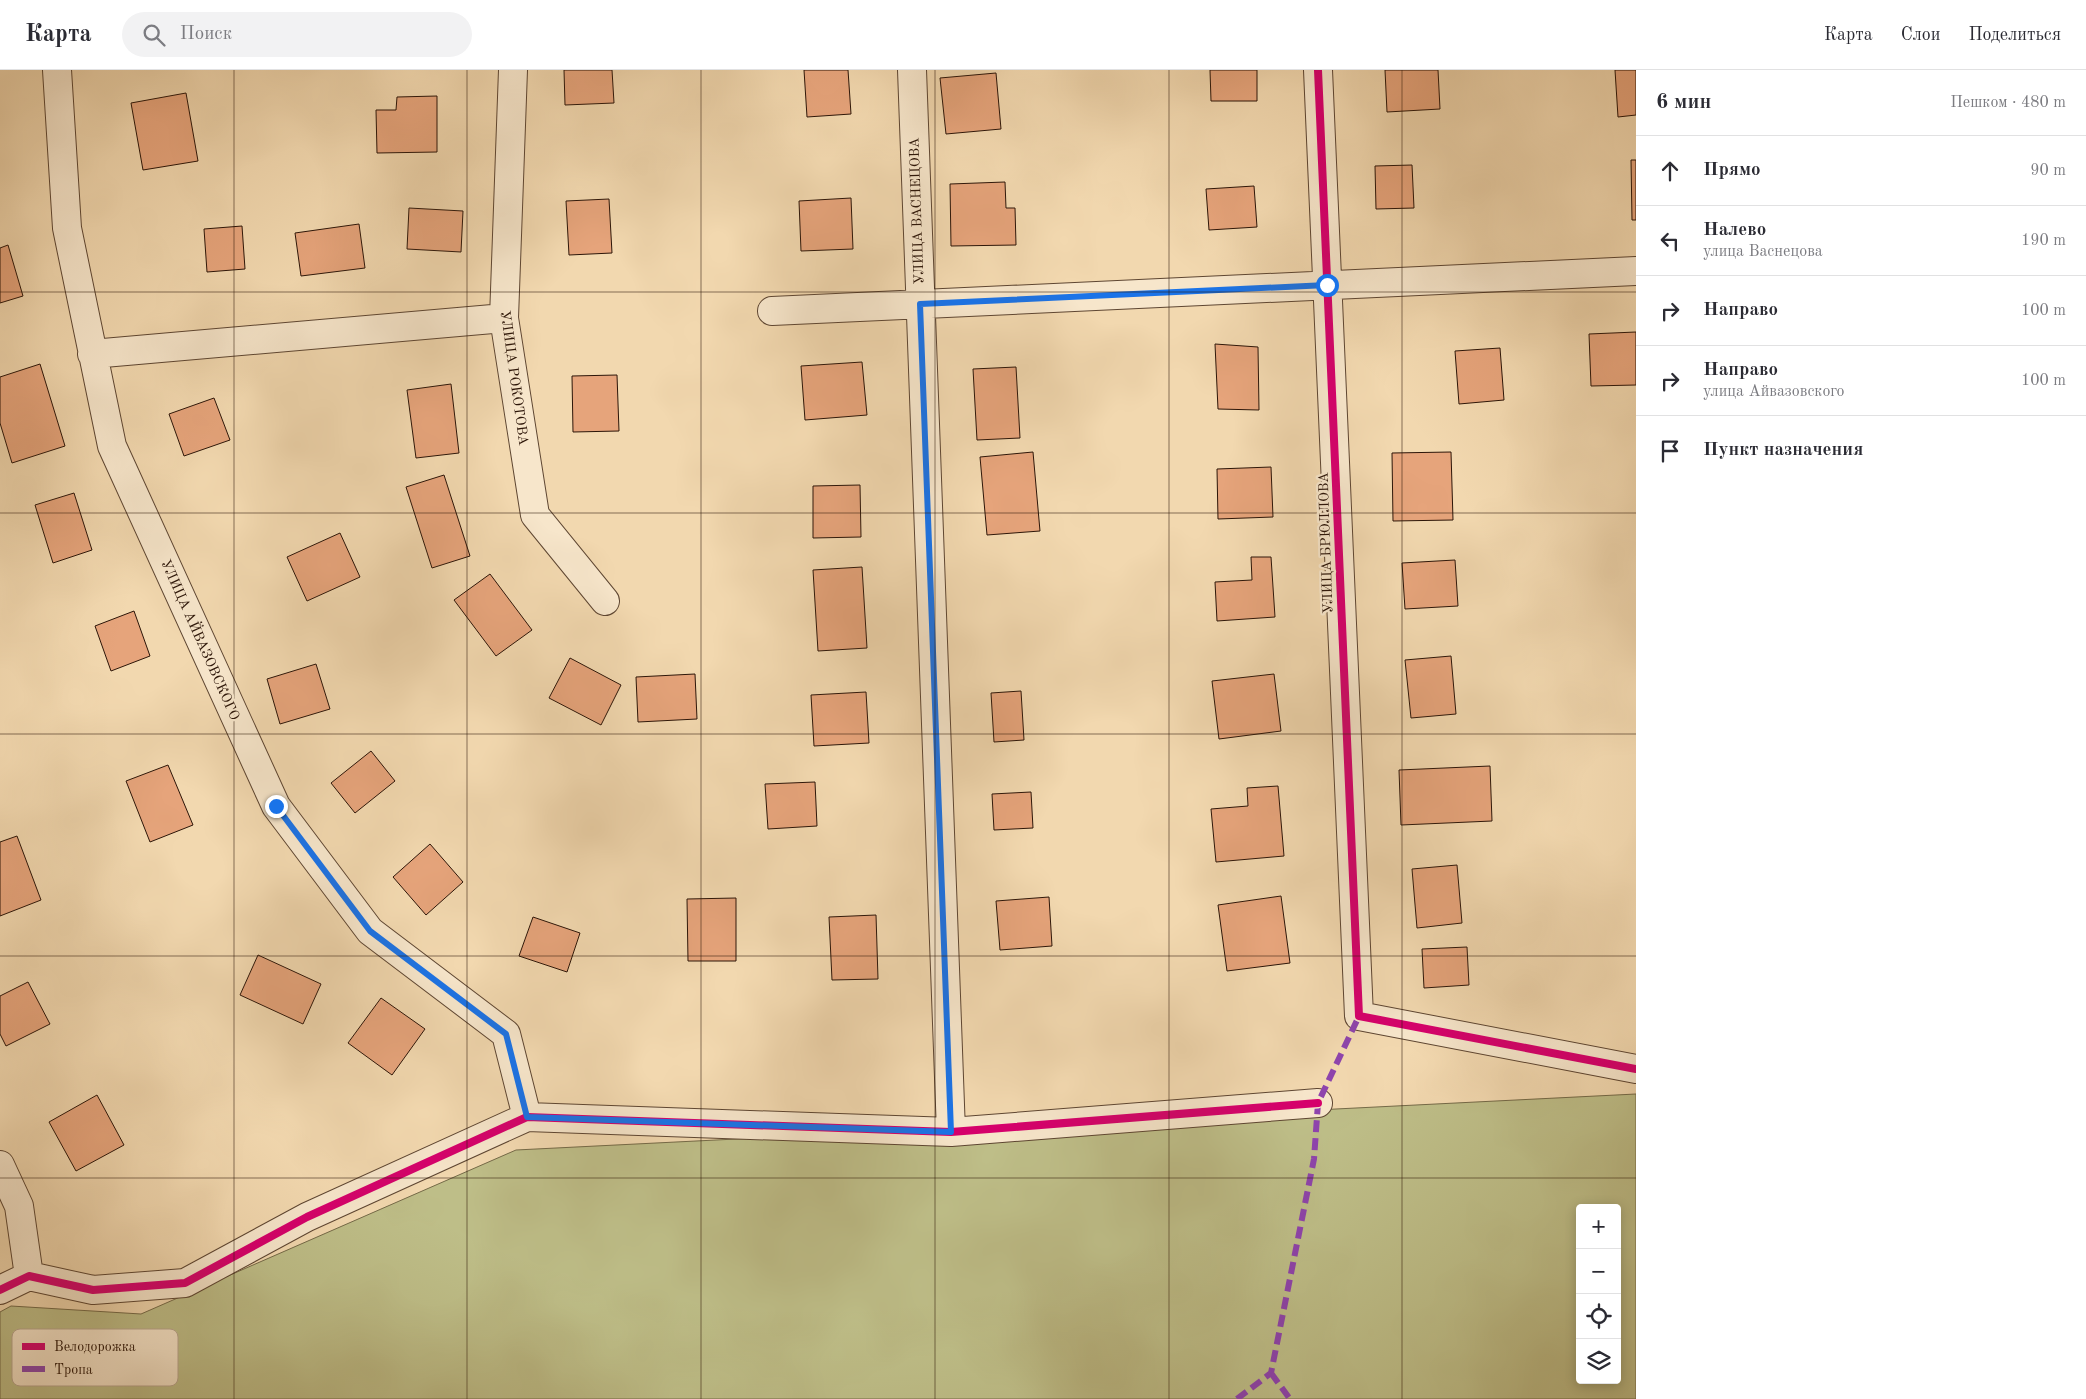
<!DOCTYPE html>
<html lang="ru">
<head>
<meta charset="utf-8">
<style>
  :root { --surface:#fff; --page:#f2f2f3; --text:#2b2b33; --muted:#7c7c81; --line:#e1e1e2 }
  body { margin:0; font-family:"Old Standard TT",serif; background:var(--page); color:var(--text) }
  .controls { position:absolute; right:15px; bottom:15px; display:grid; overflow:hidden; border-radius:5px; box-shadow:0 2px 12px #0003 }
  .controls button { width:45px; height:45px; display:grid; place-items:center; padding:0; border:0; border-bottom:1px solid var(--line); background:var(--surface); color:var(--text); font:25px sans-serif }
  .stop { position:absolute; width:15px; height:15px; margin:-11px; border:4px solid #1a73e8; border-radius:50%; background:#fff }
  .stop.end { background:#1a73e8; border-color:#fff; box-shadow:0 1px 5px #0008 }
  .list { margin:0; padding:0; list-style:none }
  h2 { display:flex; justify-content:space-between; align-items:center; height:65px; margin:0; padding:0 20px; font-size:21px }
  h2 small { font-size:16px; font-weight:400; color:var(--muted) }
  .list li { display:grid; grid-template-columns:32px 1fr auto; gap:15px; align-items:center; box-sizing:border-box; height:70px; padding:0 20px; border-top:1px solid var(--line) }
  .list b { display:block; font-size:19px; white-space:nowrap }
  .list p { margin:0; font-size:16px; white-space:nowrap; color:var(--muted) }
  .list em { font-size:16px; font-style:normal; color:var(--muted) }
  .icon { flex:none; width:28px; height:28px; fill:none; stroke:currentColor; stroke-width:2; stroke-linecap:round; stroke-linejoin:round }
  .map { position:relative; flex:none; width:1636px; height:1329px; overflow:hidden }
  header { display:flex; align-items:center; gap:30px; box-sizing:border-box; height:70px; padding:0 25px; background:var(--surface); border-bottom:1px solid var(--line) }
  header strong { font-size:24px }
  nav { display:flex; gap:28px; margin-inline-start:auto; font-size:18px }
  .search { width:350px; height:45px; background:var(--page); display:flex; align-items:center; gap:12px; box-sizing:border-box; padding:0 18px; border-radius:28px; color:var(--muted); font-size:19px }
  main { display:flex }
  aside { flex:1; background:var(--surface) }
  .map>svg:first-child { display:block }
</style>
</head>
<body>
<header>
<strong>Карта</strong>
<div class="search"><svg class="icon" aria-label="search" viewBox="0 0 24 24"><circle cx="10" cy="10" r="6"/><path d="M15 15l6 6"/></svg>Поиск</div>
<nav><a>Карта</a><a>Слои</a><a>Поделиться</a></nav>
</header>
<main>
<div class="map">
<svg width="1636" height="1329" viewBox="0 0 1636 1329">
  <rect width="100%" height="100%" fill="#f2d8af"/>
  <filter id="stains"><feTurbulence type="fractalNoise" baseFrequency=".004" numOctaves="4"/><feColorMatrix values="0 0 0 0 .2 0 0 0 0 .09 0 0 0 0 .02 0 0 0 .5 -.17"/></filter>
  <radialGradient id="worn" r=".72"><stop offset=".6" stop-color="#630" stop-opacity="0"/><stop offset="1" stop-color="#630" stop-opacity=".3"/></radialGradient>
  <path fill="#bebe88" stroke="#756a48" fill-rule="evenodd" d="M1636,1024V1329H0V1242L11,1236L141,1244L516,1080ZM1580,1138H1617V1310H1580Z"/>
  <path fill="#e6a47b" stroke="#2c1508" d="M564,0H612L614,33L565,35Z
    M804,0H848L851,44L807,47Z
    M1210,0H1257V31H1211Z
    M1385,0H1438L1440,39L1387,42Z
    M1615,0H1636V45L1618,47Z
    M996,3L1001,59L946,64L940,8Z
    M186,23L198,91L143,100L131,33Z
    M437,26V82L377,83L376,40H396L397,27Z
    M1631,90H1636V150H1632Z
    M1412,95L1414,138L1376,139L1375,96Z
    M1005,112L1006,138H1015L1016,175L951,176L950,114Z
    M1254,116L1257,157L1209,160L1206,119Z
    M851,128L853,179L801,181L799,131Z
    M609,129L612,183L569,185L566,131Z
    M409,138L463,141L461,182L407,179Z
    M359,154L365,198L301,206L295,163Z
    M242,156L245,199L207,202L204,159Z
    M8,175L23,226L0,233V178Z
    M1636,262V315L1591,316L1589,264Z
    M1215,274L1258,277L1259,340L1218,339Z
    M1500,278L1504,330L1459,334L1455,281Z
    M862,292L867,345L805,350L801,296Z
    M40,294L65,376L12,393L0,353V307Z
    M1016,297L1020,368L977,370L973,299Z
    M617,305L619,361L573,362L572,306Z
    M451,314L459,383L416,388L407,320Z
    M214,328L230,370L184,386L169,344Z
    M1033,382L1040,461L987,465L980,387Z
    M1451,382L1453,450L1393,451L1392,383Z
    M1271,397L1273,447L1218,449L1217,399Z
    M444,405L470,486L432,498L406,417Z
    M860,415L861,467L813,468V416Z
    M74,423L92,480L53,493L35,435Z
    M340,463L360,507L307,531L287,487Z
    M1251,487H1271L1275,547L1217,551L1215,512L1252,510Z
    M1455,490L1458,536L1405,539L1402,493Z
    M862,497L867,578L818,581L813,500Z
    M490,504L532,560L496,586L454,530Z
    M134,541L150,586L111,601L95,556Z
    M1451,586L1456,644L1411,648L1405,590Z
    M570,588L621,615L601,655L549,628Z
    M316,594L330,639L280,654L267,609Z
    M695,604L697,649L638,652L636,607Z
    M1274,604L1281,661L1219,669L1212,611Z
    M1021,621L1024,670L994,672L991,623Z
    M866,622L869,673L814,676L811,625Z
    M371,681L395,711L355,743L331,713Z
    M168,695L193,755L150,772L126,711Z
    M1490,696L1492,751L1401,755L1399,700Z
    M815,712L817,756L768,759L765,714Z
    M1278,716L1284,786L1216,792L1211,739L1248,736L1247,718Z
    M1031,722L1033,758L994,760L992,724Z
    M17,766L41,830L0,846V772Z
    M430,774L463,812L426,845L393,807Z
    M1457,795L1462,853L1417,858L1412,799Z
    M1281,826L1290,893L1227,901L1218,835Z
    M1049,827L1052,876L1000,880L996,831Z
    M736,828V891H688L687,829Z
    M876,845L878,909L832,910L829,847Z
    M533,847L580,863L567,902L519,886Z
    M1467,877L1469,915L1424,918L1422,879Z
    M258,885L321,914L303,954L240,925Z
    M28,912L50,954L6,976L0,964V926Z
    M381,928L425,959L392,1005L348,973Z
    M97,1025L124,1075L76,1101L49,1052Z"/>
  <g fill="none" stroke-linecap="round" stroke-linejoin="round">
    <defs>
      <path id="minor" d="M57,0L67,158L112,376L276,736L370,861L506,964L527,1047
        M513,0L504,248L535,445L605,531
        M912,0L951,1062
        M1318,0L1359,946L1636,999
        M772,241L1636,201
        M92,284L504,248
        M0,1095L19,1136L29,1206
        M0,1220L29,1206L93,1220L185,1213L307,1147L527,1047L951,1062L1318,1033"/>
    </defs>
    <use href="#minor" stroke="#5e4632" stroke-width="30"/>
    <use href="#minor" stroke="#f7e6cb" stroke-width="28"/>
    <path stroke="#8e44ad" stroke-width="6" stroke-dasharray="12 6" stroke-linecap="butt" d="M1271,1303L1290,1329
      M1237,1329L1271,1303L1314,1089L1318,1033L1359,946"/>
    <defs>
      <path id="cycleway" d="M1318,0L1359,946L1636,999
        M0,1220L29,1206L93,1220L185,1213L307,1147L527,1047L951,1062L1318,1033"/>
    </defs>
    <use href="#cycleway" stroke="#f7e6cb" stroke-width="11"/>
    <use href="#cycleway" stroke="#d6006c" stroke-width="8"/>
  </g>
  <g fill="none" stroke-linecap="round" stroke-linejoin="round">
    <path stroke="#1a73e8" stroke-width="6" d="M276,736L370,861L506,964L527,1047L951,1062L920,234L1327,215"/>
  </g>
  <path fill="none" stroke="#2c1508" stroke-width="1" stroke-opacity="0.55" d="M234,0V1329M467,0V1329M701,0V1329M935,0V1329M1169,0V1329M1402,0V1329M0,222H1636M0,443H1636M0,664H1636M0,886H1636M0,1108H1636"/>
  <g text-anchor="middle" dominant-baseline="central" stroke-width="4.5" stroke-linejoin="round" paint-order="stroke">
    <g font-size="14" fill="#2c1508" stroke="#f7e6cb">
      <text transform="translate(917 141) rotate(-92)">УЛИЦА ВАСНЕЦОВА</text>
      <text transform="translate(514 308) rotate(82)">УЛИЦА РОКОТОВА</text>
      <text transform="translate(1326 473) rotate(-92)">УЛИЦА БРЮЛЛОВА</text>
      <text transform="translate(200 570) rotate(66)">УЛИЦА АЙВАЗОВСКОГО</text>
    </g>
  </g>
  <rect x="12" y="1259" width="166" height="57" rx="8" fill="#f7e6cb" stroke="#baa790" stroke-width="1"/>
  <rect x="22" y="1273" width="23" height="7" fill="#d6006c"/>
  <rect x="22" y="1296" width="23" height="6" fill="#8e44ad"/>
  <g font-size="14" fill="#2c1508">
    <text x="54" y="1281">Велодорожка</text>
    <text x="54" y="1304">Тропа</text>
  </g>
  <rect width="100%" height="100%" filter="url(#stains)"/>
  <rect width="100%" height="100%" fill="url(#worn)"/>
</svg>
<div class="controls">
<button>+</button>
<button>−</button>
<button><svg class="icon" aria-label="locate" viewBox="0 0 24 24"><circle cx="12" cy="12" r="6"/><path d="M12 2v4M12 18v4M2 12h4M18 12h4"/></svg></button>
<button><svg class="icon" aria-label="layers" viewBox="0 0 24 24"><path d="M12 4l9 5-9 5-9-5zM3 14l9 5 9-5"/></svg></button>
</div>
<div class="stop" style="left:1327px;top:215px"></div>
<div class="stop end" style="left:276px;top:736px"></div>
</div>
<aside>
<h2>6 мин<small>Пешком · 480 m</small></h2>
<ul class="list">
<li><svg class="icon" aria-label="ahead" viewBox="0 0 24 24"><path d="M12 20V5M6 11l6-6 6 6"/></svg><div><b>Прямо</b></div><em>90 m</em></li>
<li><svg class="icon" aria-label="left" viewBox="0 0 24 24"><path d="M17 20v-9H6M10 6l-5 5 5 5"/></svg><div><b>Налево</b><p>улица Васнецова</p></div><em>190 m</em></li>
<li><svg class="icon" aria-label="right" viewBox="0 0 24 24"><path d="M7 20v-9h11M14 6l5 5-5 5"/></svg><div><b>Направо</b></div><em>100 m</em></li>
<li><svg class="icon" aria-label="right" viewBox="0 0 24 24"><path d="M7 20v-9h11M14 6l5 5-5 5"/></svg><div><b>Направо</b><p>улица Айвазовского</p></div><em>100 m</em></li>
<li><svg class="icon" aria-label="arrive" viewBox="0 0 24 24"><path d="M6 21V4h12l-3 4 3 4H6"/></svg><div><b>Пункт назначения</b></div></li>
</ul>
</aside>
</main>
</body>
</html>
